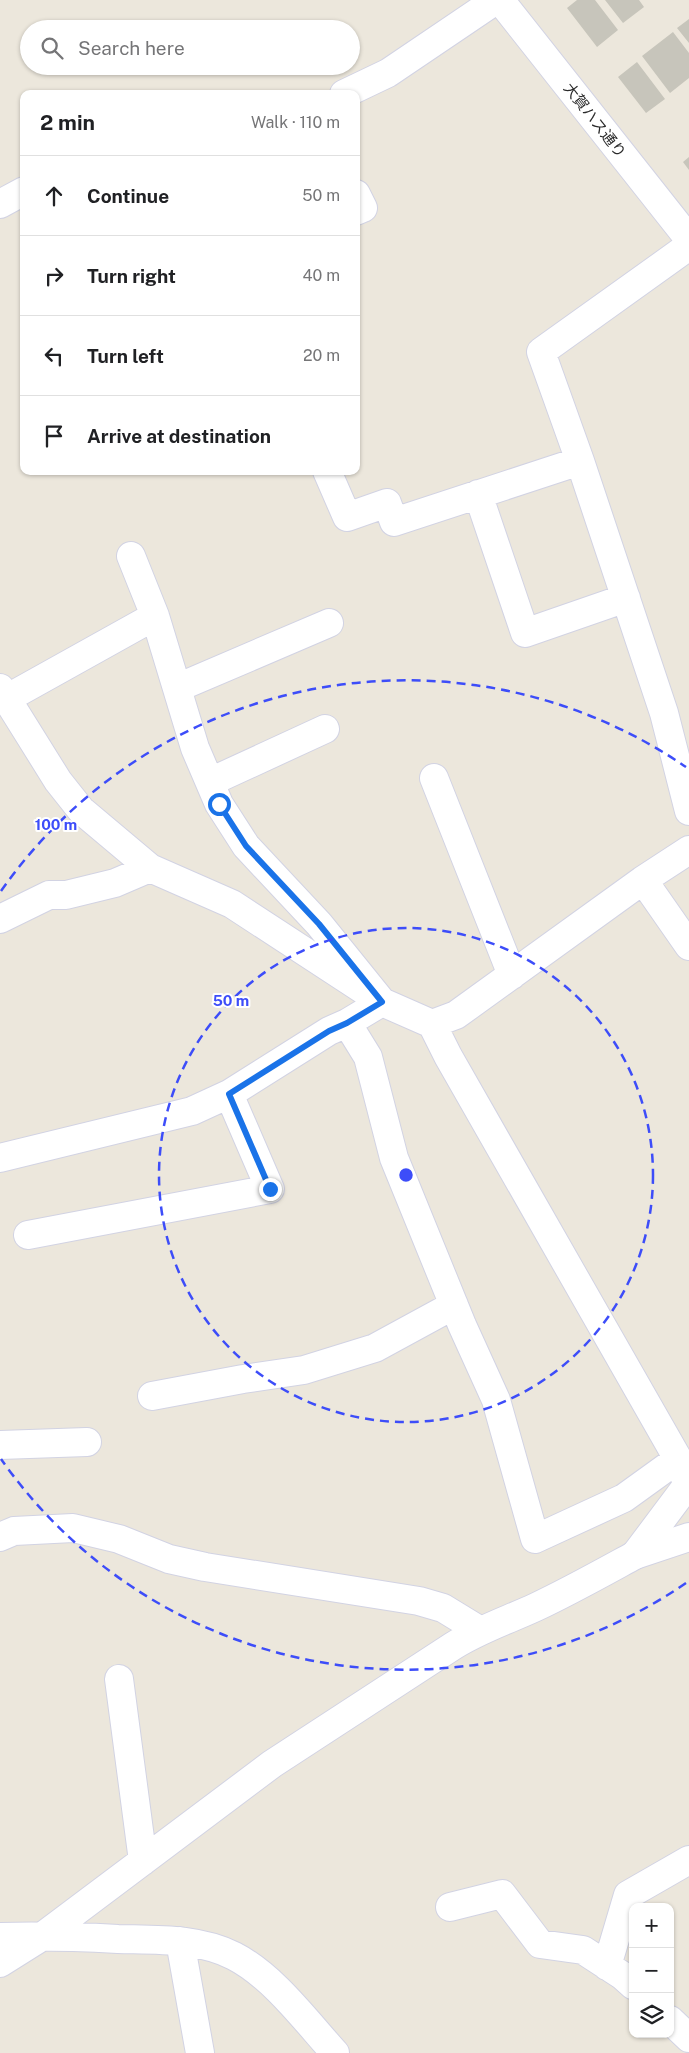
<!DOCTYPE html>
<html lang="en">
<head>
<meta charset="utf-8">
<style>
  :root { --surface:#fff; --page:#f6f6f6; --text:#202124; --muted:#757577; --line:#e0e0e0 }
  body { margin:0; font-family:"Public Sans","Noto Sans JP",sans-serif; background:var(--page); color:var(--text) }
  .controls { position:absolute; right:15px; bottom:15px; display:grid; overflow:hidden; border-radius:10px; box-shadow:0 1px 4px #0004 }
  .controls button { width:45px; height:45px; display:grid; place-items:center; padding:0; border:0; border-bottom:1px solid var(--line); background:var(--surface); color:var(--text); font:25px sans-serif }
  .stop { position:absolute; width:15px; height:15px; margin:-11px; border:4px solid #1a73e8; border-radius:50%; background:#fff }
  .stop.end { background:#1a73e8; border-color:#fff; box-shadow:0 1px 5px #0008 }
  .list { margin:0; padding:0; list-style:none }
  h2 { display:flex; justify-content:space-between; align-items:center; height:65px; margin:0; padding:0 20px; font-size:21px }
  h2 small { font-size:16px; font-weight:400; color:var(--muted) }
  .list li { display:grid; grid-template-columns:32px 1fr auto; gap:15px; align-items:center; box-sizing:border-box; height:80px; padding:0 20px; border-top:1px solid var(--line) }
  .list b { display:block; font-size:19px; white-space:nowrap }
  .list em { font-size:16px; font-style:normal; color:var(--muted) }
  .icon { flex:none; width:28px; height:28px; fill:none; stroke:currentColor; stroke-width:2; stroke-linecap:round; stroke-linejoin:round }
  .map { position:relative; flex:none; width:689px; height:2053px; overflow:hidden }
  .search { position:absolute; background:var(--surface); box-shadow:0 1px 4px #0004; left:20px; top:20px; width:340px; height:55px; display:flex; align-items:center; gap:12px; box-sizing:border-box; padding:0 18px; border-radius:28px; color:var(--muted); font-size:19px }
  .panel { position:absolute; background:var(--surface); box-shadow:0 1px 4px #0004; left:20px; top:90px; width:340px; height:385px; border-radius:10px }
  .map>svg:first-child { display:block }
</style>
</head>
<body>
<div class="map">
<svg width="689" height="2053" viewBox="0 0 689 2053">
  <rect width="100%" height="100%" fill="#ece7dc"/>
  <path fill="#c7c5bb" d="M577,0H595L618,30L597,47L567,8Z
    M605,0H639L644,7L623,23Z
    M689,19V43L677,28Z
    M673,32L689,53V78L670,93L642,56Z
    M637,62L665,99L646,113L618,77Z
    M689,157V170L683,162Z"/>
  <g fill="none" stroke-linecap="round" stroke-linejoin="round">
    <defs>
      <path id="minor" d="M344,94L388,73L496,0
        M356,194L363,208L356,211
        M0,204L24,191
        M689,246L541,352L580,461L664,713L689,811
        M327,471L347,517L387,503L394,522L580,461
        M478,494L525,633L626,598
        M0,688L58,781L81,810L150,868L232,904L382,1002L432,1024L448,1056L678,1459L689,1488
        M177,688L329,623
        M6,699L155,616
        M434,778L512,975
        M210,782L325,729
        M643,880L689,946
        M0,919L49,895H66L115,883L150,868
        M347,1023L368,1057L394,1158L462,1325L496,1400L535,1539L624,1498L678,1459
        M432,1024L456,1015L643,880L689,850
        M0,1158L192,1111L229,1094L329,1031L347,1023L382,1002L319,924L246,846L219,804L195,748L155,616L131,556
        M28,1235L270,1189L229,1094
        M152,1396L243,1379L304,1370L375,1348L454,1305
        M0,1445L87,1442
        M0,1537L14,1531L73,1528L119,1539L169,1559L205,1567L419,1601L443,1608L479,1630
        M119,1679L143,1861
        M450,1907L502,1894L540,1944L583,1950L623,1976L633,1985
        M0,1937C39,1936 79,1937 118,1939C157,1940 198,1938 234,1956C273,1976 306,2021 335,2053
        M180,1941L200,2053
        M0,1963L43,1936L272,1764L453,1646C480,1629 508,1620 536,1607C570,1591 602,1573 635,1555
        M607,1966L628,1895L689,1860
        M670,2020L689,2038"/>
      <path id="tertiary" d="M500,0L689,239
        M635,1555L689,1483
        M635,1555L689,1537"/>
    </defs>
    <use href="#minor" stroke="#d2d3e3" stroke-width="30"/>
    <use href="#tertiary" stroke="#d2d3e3" stroke-width="30"/>
    <use href="#minor" stroke="#fff" stroke-width="28"/>
    <use href="#tertiary" stroke="#fff" stroke-width="28"/>
  </g>
  <g fill="none" stroke-linecap="round" stroke-linejoin="round">
    <path stroke="#1a73e8" stroke-width="6" d="M219,804L246,846L319,924L382,1002L347,1023L329,1031L229,1094L270,1189"/>
  </g>
  <g fill="none" stroke="#3d4df9" stroke-width="2.5" stroke-dasharray="9 6">
    <circle cx="406" cy="1175" r="247"/>
    <path d="M686 1583A495 495 0 0 1 1 1459M1 891A495 495 0 0 1 686 767"/>
  </g>
  <g text-anchor="middle" dominant-baseline="central" stroke-width="4" stroke-linejoin="round" paint-order="stroke">
    <g font-size="15" fill="#2a2a2a" stroke="#fff">
      <text transform="translate(595 120) rotate(52)">大賀ハス通り</text>
    </g>
  </g>
  <circle cx="406" cy="1175" r="8" fill="#3d4df9" stroke="#fff" stroke-width="2.5"/>
  <g font-size="15" text-anchor="middle" font-weight="bold" fill="#3d4df9" stroke="#fff" stroke-width="4" stroke-linejoin="round" paint-order="stroke">
    <text x="56" y="830">100 m</text>
    <text x="231" y="1006">50 m</text>
  </g>
</svg>
<div class="controls">
<button>+</button>
<button>−</button>
<button><svg class="icon" aria-label="layers" viewBox="0 0 24 24"><path d="M12 4l9 5-9 5-9-5zM3 14l9 5 9-5"/></svg></button>
</div>
<div class="stop" style="left:219px;top:804px"></div>
<div class="stop end" style="left:270px;top:1189px"></div>
<div class="search"><svg class="icon" aria-label="search" viewBox="0 0 24 24"><circle cx="10" cy="10" r="6"/><path d="M15 15l6 6"/></svg>Search here</div>
<section class="panel">
<h2>2 min<small>Walk · 110 m</small></h2>
<ul class="list">
<li><svg class="icon" aria-label="ahead" viewBox="0 0 24 24"><path d="M12 20V5M6 11l6-6 6 6"/></svg><div><b>Continue</b></div><em>50 m</em></li>
<li><svg class="icon" aria-label="right" viewBox="0 0 24 24"><path d="M7 20v-9h11M14 6l5 5-5 5"/></svg><div><b>Turn right</b></div><em>40 m</em></li>
<li><svg class="icon" aria-label="left" viewBox="0 0 24 24"><path d="M17 20v-9H6M10 6l-5 5 5 5"/></svg><div><b>Turn left</b></div><em>20 m</em></li>
<li><svg class="icon" aria-label="arrive" viewBox="0 0 24 24"><path d="M6 21V4h12l-3 4 3 4H6"/></svg><div><b>Arrive at destination</b></div></li>
</ul>
</section>
</div>
</body>
</html>
